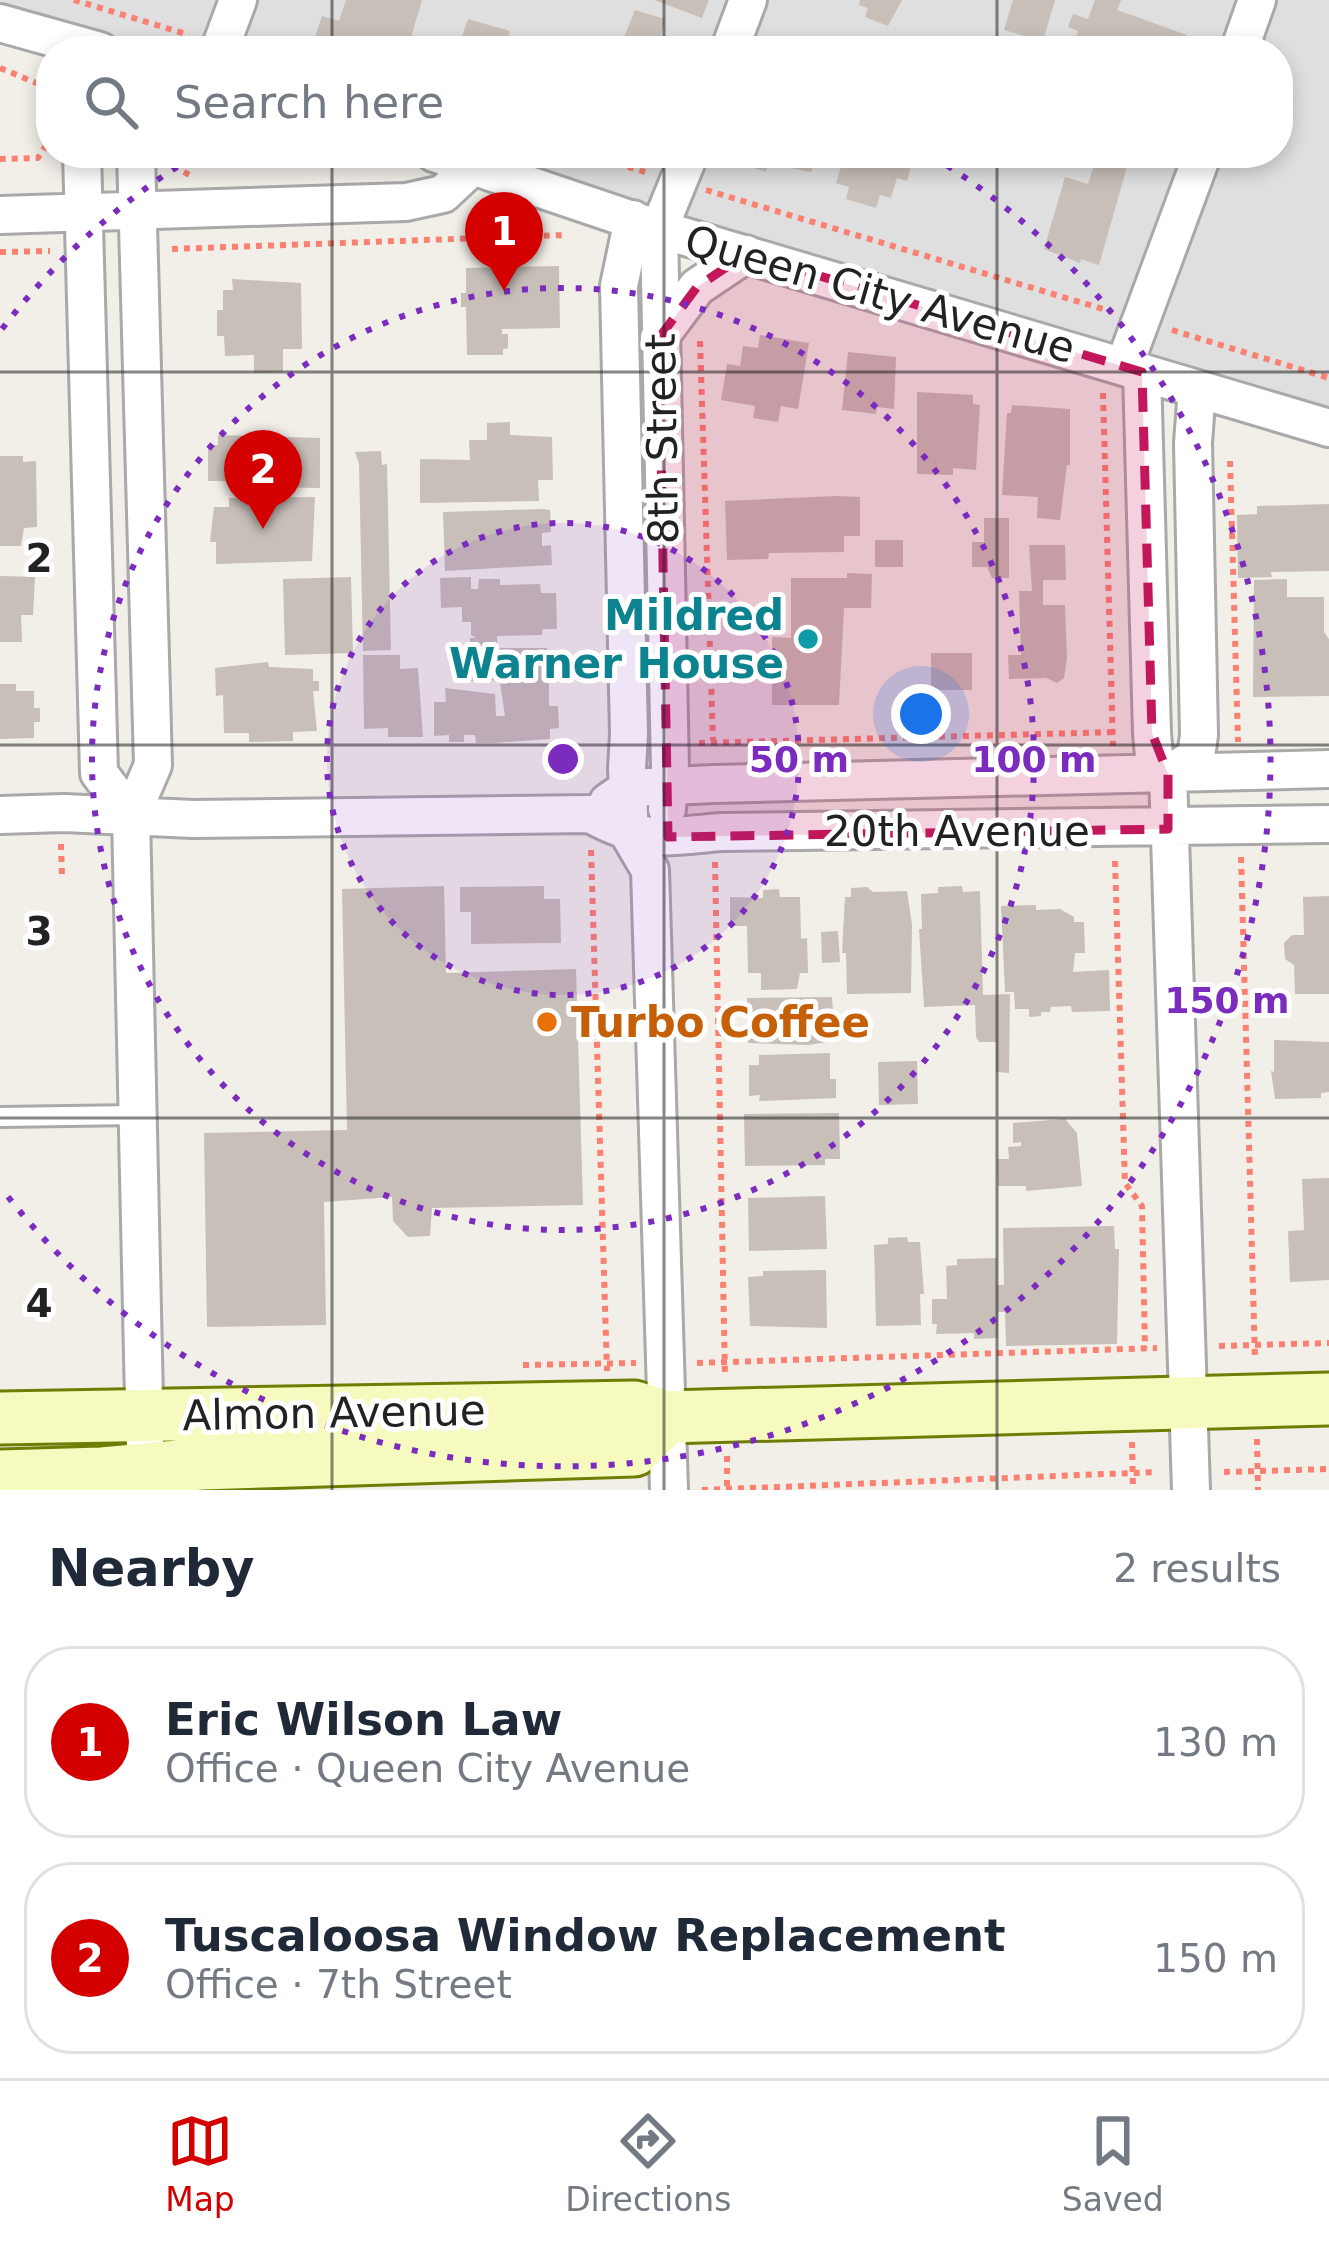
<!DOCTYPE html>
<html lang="en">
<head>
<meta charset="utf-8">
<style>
  :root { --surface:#fff; --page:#f2f2f3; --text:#1f2937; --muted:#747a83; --line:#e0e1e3; --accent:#d40000 }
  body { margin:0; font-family:"DejaVu Sans",sans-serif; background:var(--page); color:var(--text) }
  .you { position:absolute; left:921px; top:714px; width:42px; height:42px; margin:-30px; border:9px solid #fff; border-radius:50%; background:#1a73e8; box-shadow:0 0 0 18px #1a73e833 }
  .badge { display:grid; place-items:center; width:78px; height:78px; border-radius:50%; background:var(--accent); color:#fff; font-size:39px; font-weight:700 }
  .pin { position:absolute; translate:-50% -99px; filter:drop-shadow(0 3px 6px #0008) }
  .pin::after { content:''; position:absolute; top:63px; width:42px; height:36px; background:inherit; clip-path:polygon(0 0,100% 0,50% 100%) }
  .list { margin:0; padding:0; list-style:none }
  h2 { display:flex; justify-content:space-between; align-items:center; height:156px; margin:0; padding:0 48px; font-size:51px }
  h2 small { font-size:39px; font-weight:400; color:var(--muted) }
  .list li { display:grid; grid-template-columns:78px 1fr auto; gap:36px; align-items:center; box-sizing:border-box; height:192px; margin:0 24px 24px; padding:0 24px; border:3px solid var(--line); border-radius:48px }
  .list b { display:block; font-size:45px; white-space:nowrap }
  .list p { margin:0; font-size:39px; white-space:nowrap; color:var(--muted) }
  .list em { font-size:39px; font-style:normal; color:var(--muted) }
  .icon { flex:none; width:66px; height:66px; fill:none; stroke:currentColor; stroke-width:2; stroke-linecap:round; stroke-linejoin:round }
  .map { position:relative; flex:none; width:1329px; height:1490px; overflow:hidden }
  .search { position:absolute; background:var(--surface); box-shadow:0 6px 18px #0003; left:36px; right:36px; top:36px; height:132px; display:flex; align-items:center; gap:30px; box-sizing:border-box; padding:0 42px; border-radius:48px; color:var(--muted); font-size:45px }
  .sheet { height:588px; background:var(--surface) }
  nav { display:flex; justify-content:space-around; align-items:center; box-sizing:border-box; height:168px; border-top:3px solid var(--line); background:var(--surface); font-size:33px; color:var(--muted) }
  nav a { display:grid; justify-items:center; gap:6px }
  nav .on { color:var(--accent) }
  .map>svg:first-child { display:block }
</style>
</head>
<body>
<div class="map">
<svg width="1329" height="1490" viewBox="0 0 1329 1490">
  <rect width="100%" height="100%" fill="#f2efe9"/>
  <path fill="#e0dfdf" d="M0,0H1329V412L447,153H1278V51H104L0,17Z"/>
  <path fill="#c7bfb8" d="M346,0H422L407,51H329L313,43L322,16L339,21Z
    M654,0H709L702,18Z
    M860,0H902L888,26L865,17L868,8L859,5Z
    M1013,0H1055L1043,41L1004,30Z
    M1095,0H1121L1117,10L1187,35L1181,51L1072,50L1078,31L1068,27L1073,14L1088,19Z
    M635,10L665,19L658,51H595L599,38L621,45Z
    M468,19L510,31L505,51H457Z
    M726,153H817L811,172L768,164L766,172L725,159Z
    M845,153H906L905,157L913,160L907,181L897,178L891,198L880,195L876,208L846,199L849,187L836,183Z
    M1096,158L1127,167L1099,265L1081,259L1080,263L1044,249L1065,177L1088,184Z
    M559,266L560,328L502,329V334H508V348L503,349V355H467L466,307H461V293H466V268Z
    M232,279L301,283L302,349H283V372L254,373V355L225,356L224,336H217V310H223V290H233Z
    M760,335L809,343L798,409L781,406L778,422L753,418L755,406L721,400L727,364L740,366L743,346L758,348Z
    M848,352L896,357L894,409L877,407L876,414L842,410Z
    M917,392L973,395V404L980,405L976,470L953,468V475L917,474Z
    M1012,405L1070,409V465H1067L1060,520L1037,518L1038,497L1002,495L1007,413H1011Z
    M510,422V435L552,437L553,480H538L539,501L420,503V459L470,460L469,440H487V423Z
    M218,435L320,438V488L245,487L246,481H208V445H218Z
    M381,451L382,465L387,464L391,650L363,651L359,464L355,452Z
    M0,456H23V462L36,461L37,527L24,528L21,546H0Z
    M837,496L860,497V536H844V552L769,553L768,559L727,560L725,501Z
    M315,497L312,561L216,564V542H210L214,507H229V498Z
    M1329,504V571L1271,572L1272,577L1238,578L1237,515L1257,514V506Z
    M543,509L550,510L551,532L542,533V546L551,545L552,565L445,571L443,512Z
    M984,518H1009V578H992L987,567H972V542H984Z
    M875,540H903V567H875Z
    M1029,545H1065L1066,580H1043V605H1065L1067,658L1064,678L1057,683L1046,678L1009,679L1008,655H1021L1019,591H1032Z
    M847,573L872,574L871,608H844L839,705H772V637L791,638V578H847Z
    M0,576L35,577L33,615H21L22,642H0Z
    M351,577L353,653L285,655L283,579Z
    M471,577V589H478L479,579H500V585L540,584L541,593H556L557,629H543L542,635L497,636L499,680L471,681L470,638H476L471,635V622H462V607L441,608L440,578Z
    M1287,579V597H1324V632L1329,639V696L1253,697L1254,580Z
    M500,648H547V657H557V679H549V706H558L559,728L550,729V739L494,743H476L475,735H464V742H449V735L434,736V702H446L445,688L495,694L496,716H505L500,683H506V671H501Z
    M931,653H972V690H931Z
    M363,655H400V669L418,668L423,737H388V728L364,729Z
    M268,662L269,667L313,669V681H319V691H313L317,731L293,732V741L249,742V733H224L223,695L216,696L215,668Z
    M0,684H16V691H34V708H40V722H34V738L0,739Z
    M444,886L446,973L576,969L583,1205L432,1208L430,1236L408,1237L393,1221L392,1197L324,1202L326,1325L207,1327L204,1133L347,1130L342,889Z
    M544,886V899H560L561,943L471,944V912H460V887Z
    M962,886L963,892L980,891L983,995L1010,994L1009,1073L996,1072V1042H979L976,1037L975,1005L924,1007L919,929H922L921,894L938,893V887Z
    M867,887L873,892L907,891L912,925L911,993L847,994L846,953H842L845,897H851V888Z
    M779,889L780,897H800L801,939L807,938L808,973H800L797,989L761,990V973H748L747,926H730V897L763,898V890Z
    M1329,896V994H1295L1294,965L1285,959L1284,943L1292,935H1304L1303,897Z
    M1036,905V910L1060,909L1074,917V922H1084L1085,953H1075L1073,972L1109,970L1110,1011L1072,1012L1071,1006L1051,1007L1050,1012H1041V1016L1029,1017V1009H1015L1014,992H1005L1001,906Z
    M838,931L840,962L822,963L821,932Z
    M832,997L835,1041L808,1045L748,1043L747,998Z
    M1274,1040L1329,1042V1092L1321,1093V1098L1275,1099L1271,1071L1274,1072Z
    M830,1053V1079H836V1098L759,1101L760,1095L749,1096V1065H759V1055Z
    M917,1061L918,1104L879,1105L878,1062Z
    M839,1113L840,1159H825V1165L745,1166L744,1114Z
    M1065,1119L1077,1133L1082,1186L1026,1191V1186H998L997,1159H1009L1008,1147L1021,1146V1142L1013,1143V1123Z
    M1329,1178V1280L1290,1282L1288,1231L1304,1230L1302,1179Z
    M825,1196L827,1249L749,1251L748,1198Z
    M1114,1226L1115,1249H1119L1117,1344L1006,1346L1005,1312H998V1338L974,1339V1333L936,1334L937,1324H932V1299H947L946,1266L957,1265V1259L997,1258V1285H1004L1003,1228Z
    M907,1237L908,1242H920L924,1294H920L921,1325L876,1326L874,1245L888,1244V1238Z
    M826,1270L827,1328L750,1326L748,1277L763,1276V1271Z"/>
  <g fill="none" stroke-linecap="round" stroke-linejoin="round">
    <defs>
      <path id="service" d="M0,1117L136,1115"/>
      <path id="minor" d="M0,23L100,51
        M219,51L238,0
        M729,51L748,0
        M1239,51L1257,0
        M82,153L99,773L131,816
        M136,153L153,765L131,816L146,1490
        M434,153L659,229L1329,428
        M0,215L406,202L443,194L474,165
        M633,219L619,286L629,734L627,768L630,836L650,870L669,1490
        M659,338L697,287L746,254
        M1124,366L1203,153
        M1142,372L1152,733L1154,757L1168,774L1191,1490
        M1168,774L1196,757L1199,735L1193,443L1197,389
        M608,802L628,788L714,784L1329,769
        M667,809L670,770L659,229L690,153
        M0,815L64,813L193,819L590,814C646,844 661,837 721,832L1329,824"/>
      <path id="secondary" d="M0,1418L634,1407L667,1417L1329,1399
        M0,1476L102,1473L201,1464L634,1450L667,1417"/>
    </defs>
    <use href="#service" stroke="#a9a9a9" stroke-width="24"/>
    <use href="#minor" stroke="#a9a9a9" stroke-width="42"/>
    <use href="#secondary" stroke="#707d05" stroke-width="57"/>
    <path stroke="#fa8072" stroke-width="6" stroke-dasharray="6 6" stroke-linecap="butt" d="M74,0L189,35
      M0,68L46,87L48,142L38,158L0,159
      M582,153L648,173
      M185,176L198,153
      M706,190L1113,312
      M172,249L566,235
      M0,252L50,251
      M1172,330L1329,378
      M700,341L713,741
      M1103,393L1113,746
      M1230,461L1238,742
      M699,743L1118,732
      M61,844L62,876
      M591,850L607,1371
      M1241,857L1255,1360
      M1115,861L1125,1183L1142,1206L1145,1348
      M715,862L725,1377
      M1219,1346L1329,1343
      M697,1363L1157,1348
      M523,1365L636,1363
      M1257,1439L1258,1490
      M1132,1442L1133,1490
      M727,1456V1490
      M1224,1472L1329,1469
      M702,1490L1157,1472"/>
    <use href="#service" stroke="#fff" stroke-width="18"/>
    <use href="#minor" stroke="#fff" stroke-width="36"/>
    <use href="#secondary" stroke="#f7fabf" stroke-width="51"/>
  </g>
  <path fill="#c2185b" fill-opacity="0.2" stroke="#c2185b" stroke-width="9" stroke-dasharray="24 15" stroke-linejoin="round" d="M746,254L1142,372L1152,733L1168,774V829L668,837L659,338L697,287Z"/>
  <path fill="none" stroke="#222" stroke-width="3" stroke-opacity="0.55" d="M332,0V51M664,0V51M997,0V51M332,153V1490M664,153V1490M997,153V1490M0,372H1329M0,745H1329M0,1118H1329"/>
  <circle cx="563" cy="759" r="236" fill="#7b2cbf" fill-opacity=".12"/>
  <g fill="none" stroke="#7b2cbf" stroke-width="6" stroke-dasharray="6 12">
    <circle cx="563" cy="759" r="236"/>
    <circle cx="563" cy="759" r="471"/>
    <path d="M2 329A707 707 0 0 1 194 156M932 156A707 707 0 1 1 2 1189"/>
  </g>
  <circle fill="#0f9aa8" stroke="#fff" stroke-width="4.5" cx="808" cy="639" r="12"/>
  <circle fill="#e8710a" stroke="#fff" stroke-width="4.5" cx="547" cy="1022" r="12"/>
  <g text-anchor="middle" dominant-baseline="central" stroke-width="10" stroke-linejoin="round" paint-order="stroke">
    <g font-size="42" fill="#222" stroke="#fff">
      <text transform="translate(880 294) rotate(16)">Queen City Avenue</text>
      <text transform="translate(662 439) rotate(-91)">8th Street</text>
      <text x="957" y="831">20th Avenue</text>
      <text transform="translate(334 1413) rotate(-1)">Almon Avenue</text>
    </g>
    <g font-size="42" font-weight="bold" fill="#0d838f" stroke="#fff" text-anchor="end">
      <text x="784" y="615">Mildred<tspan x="784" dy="48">Warner House</tspan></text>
    </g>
    <g font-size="42" font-weight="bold" fill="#c56008" stroke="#fff" text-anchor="start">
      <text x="571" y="1022">Turbo Coffee</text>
    </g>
  </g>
  <g font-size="39" text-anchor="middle" font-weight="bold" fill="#222" stroke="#fff" stroke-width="10" stroke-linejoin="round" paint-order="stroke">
    <text x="39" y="572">2</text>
    <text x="39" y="945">3</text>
    <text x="39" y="1317">4</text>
  </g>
  <circle cx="563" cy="759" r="18" fill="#7b2cbf" stroke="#fff" stroke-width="6"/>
  <g font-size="36" text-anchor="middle" font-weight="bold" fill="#7b2cbf" stroke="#fff" stroke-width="10" stroke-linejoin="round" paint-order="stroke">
    <text x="799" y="772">50 m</text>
    <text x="1034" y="772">100 m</text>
    <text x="1227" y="1013">150 m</text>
  </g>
</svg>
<div class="you"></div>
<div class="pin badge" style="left:504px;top:291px">1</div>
<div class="pin badge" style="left:263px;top:529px">2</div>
<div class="search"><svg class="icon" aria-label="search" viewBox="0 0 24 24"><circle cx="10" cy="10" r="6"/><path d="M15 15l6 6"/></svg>Search here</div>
</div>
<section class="sheet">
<h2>Nearby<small>2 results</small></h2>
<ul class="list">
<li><span class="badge">1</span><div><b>Eric Wilson Law</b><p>Office · Queen City Avenue</p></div><em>130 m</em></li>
<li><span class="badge">2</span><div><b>Tuscaloosa Window Replacement</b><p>Office · 7th Street</p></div><em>150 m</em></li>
</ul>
</section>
<nav>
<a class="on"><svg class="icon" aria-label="map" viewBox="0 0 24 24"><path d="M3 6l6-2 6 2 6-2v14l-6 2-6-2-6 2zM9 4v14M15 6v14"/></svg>Map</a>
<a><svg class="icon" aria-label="directions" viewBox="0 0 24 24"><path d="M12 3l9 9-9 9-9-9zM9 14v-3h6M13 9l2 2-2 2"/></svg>Directions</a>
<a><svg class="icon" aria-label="saved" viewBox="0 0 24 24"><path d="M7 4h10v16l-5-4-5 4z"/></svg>Saved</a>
</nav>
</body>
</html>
